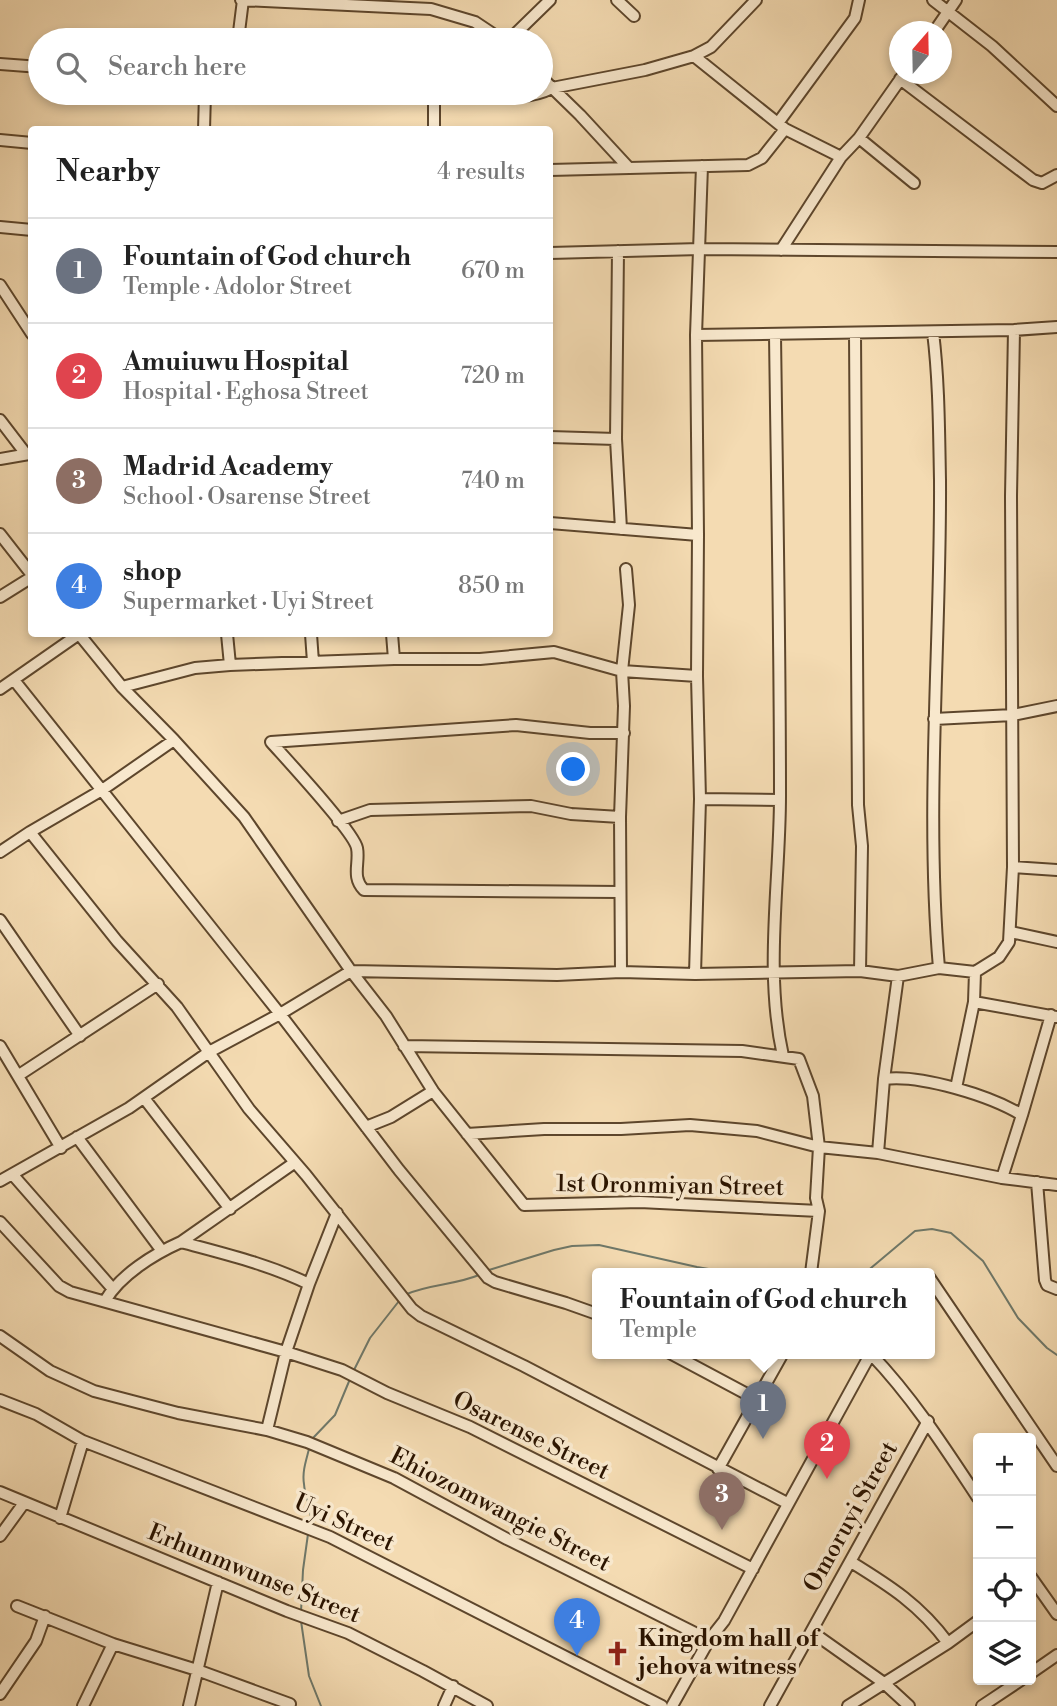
<!DOCTYPE html>
<html lang="en">
<head>
<meta charset="utf-8">
<style>
  :root { --surface:#fff; --page:#f6f6f6; --text:#222; --muted:#767676; --line:#e0e0e0; --accent:#ea580c }
  body { margin:0; font-family:"Libre Bodoni",serif; background:var(--page); color:var(--text) }
  .controls { position:absolute; right:21px; bottom:21px; display:grid; overflow:hidden; border-radius:7px; box-shadow:0 4px 10px #0003 }
  .controls button { width:63px; height:63px; display:grid; place-items:center; padding:0; border:0; border-bottom:2px solid var(--line); background:var(--surface); color:var(--text); font:35px sans-serif }
  .compass { position:absolute; left:889px; top:21px; width:63px; height:63px; border-radius:50%; background:var(--surface); box-shadow:0 4px 10px #0003; rotate:20deg }
  .you { position:absolute; left:574px; top:770px; width:24px; height:24px; margin:-18px; border:5px solid #fff; border-radius:50%; background:#1a73e8; box-shadow:0 0 0 10px #1a73e833 }
  .badge { display:grid; place-items:center; width:46px; height:46px; border-radius:50%; background:var(--accent); color:#fff; font-size:23px; font-weight:700 }
  .pin { position:absolute; translate:-50% -58px; filter:drop-shadow(0 2px 4px #0008) }
  .pin::after { content:''; position:absolute; top:37px; width:24px; height:21px; background:inherit; clip-path:polygon(0 0,100% 0,50% 100%) }
  .popup { position:absolute; left:592px; top:1268px; width:343px; height:91px; box-sizing:border-box; display:grid; place-content:center; border-radius:7px; background:var(--surface); filter:drop-shadow(0 2px 5px #0005); font-size:23px; white-space:nowrap; color:var(--muted) }
  .popup b { font-size:26px; color:var(--text) }
  .popup::after { content:''; position:absolute; left:50%; top:100%; margin-left:-14px; border:14px solid transparent; border-top-color:var(--surface) }
  .list { margin:0; padding:0; list-style:none }
  h2 { display:flex; justify-content:space-between; align-items:center; height:91px; margin:0; padding:0 28px; font-size:30px }
  h2 small { font-size:23px; font-weight:400; color:var(--muted) }
  .list li { display:grid; grid-template-columns:46px 1fr auto; gap:21px; align-items:center; box-sizing:border-box; height:105px; padding:0 28px; border-top:2px solid var(--line) }
  .list b { display:block; font-size:26px; white-space:nowrap }
  .list p { margin:0; font-size:23px; white-space:nowrap; color:var(--muted) }
  .list em { font-size:23px; font-style:normal; color:var(--muted) }
  .icon { flex:none; width:38px; height:38px; fill:none; stroke:currentColor; stroke-width:2; stroke-linecap:round; stroke-linejoin:round }
  .map { position:relative; flex:none; width:1057px; height:1706px; overflow:hidden }
  .search { position:absolute; background:var(--surface); box-shadow:0 4px 10px #0003; left:28px; top:28px; width:525px; height:77px; display:flex; align-items:center; gap:18px; box-sizing:border-box; padding:0 24px; border-radius:38px; color:var(--muted); font-size:26px }
  .panel { position:absolute; background:var(--surface); box-shadow:0 4px 10px #0003; left:28px; top:126px; width:525px; height:511px; border-radius:7px }
  .map>svg:first-child { display:block }
</style>
</head>
<body>
<div class="map">
<svg width="1057" height="1706" viewBox="0 0 1057 1706">
  <rect width="100%" height="100%" fill="#f4dbb2"/>
  <filter id="stains"><feTurbulence type="fractalNoise" baseFrequency=".00286" numOctaves="4"/><feColorMatrix values="0 0 0 0 .2 0 0 0 0 .09 0 0 0 0 .02 0 0 0 .5 -.17"/></filter>
  <radialGradient id="worn" r=".72"><stop offset=".6" stop-color="#630" stop-opacity="0"/><stop offset="1" stop-color="#630" stop-opacity=".3"/></radialGradient>
  <g fill="none" stroke-linecap="round" stroke-linejoin="round">
    <path stroke="#6f7869" stroke-width="2" d="M489,1270L554,1250L572,1246L599,1245L697,1267L732,1273
      M865,1273L915,1231L932,1229L951,1233L983,1261L1018,1318L1047,1348L1057,1355
      M407,1294C430,1284 455,1285 479,1275
      M354,1370L370,1338L399,1301
      M313,1438L335,1415L350,1379
      M309,1449C306,1461 302,1472 304,1484C305,1500 313,1507 310,1525
      M301,1612L303,1570L308,1534
      M301,1621L309,1676L321,1706"/>
    <defs>
      <path id="minor" d="M241,0L431,9L475,22L502,40
        M617,0L634,16
        M933,0L992,46L1057,106
        M934,32L956,0
        M238,40L243,0
        M509,40L550,0
        M694,56L785,129L841,157
        M0,64L40,67
        M541,77L580,115L628,167
        M900,79L1033,180L1042,183L1057,175
        M482,93C508,96 528,100 552,88L645,70L694,56L711,47L756,0
        M778,123L855,18L859,0
        M204,130L205,93
        M434,130V93
        M859,138L914,183
        M0,140L32,143
        M550,170L748,165L762,158L785,129
        M0,227L32,230
        M781,250L841,157L859,138L904,74
        M618,251L616,439L621,529
        M550,253L700,249L1057,252
        M0,285L32,334
        M933,332C939,381 939,430 940,480C941,642 925,806 939,968
        M855,333L858,805L862,846L860,971L898,976L939,968L975,972L999,957L1009,942L1013,867L1011,496L1014,330
        M775,334C777,488 780,642 780,796C780,882 764,971 783,1056
        M696,335L1014,330L1057,327
        M0,420L26,454
        M550,437L616,439
        M0,459L29,454
        M550,523L698,535
        M0,534L32,575
        M0,597L32,577
        M79,634L122,687L174,740L244,817L351,971L386,1016L433,1091L524,1205L640,1202L819,1211
        M227,634L230,665
        M311,634L313,662
        M392,634L394,659
        M14,680L280,1014L399,1170L488,1278L495,1282L566,1303L597,1314
        M122,687L195,668L230,665L394,659H480L554,652L622,671L697,676
        M0,689L79,634
        M934,719L1013,715L1057,706
        M271,742C286,759 354,832 357,848C360,863 351,877 364,890L620,892
        M271,742L516,725L590,733H624
        M700,799L780,800
        M338,821L370,810L531,806L571,814L620,817
        M30,832L117,941L177,1007L249,1109L306,1175L412,1309L421,1316L524,1366L787,1503
        M0,852L30,832L102,790L174,740
        M1013,867L1057,870
        M0,920L80,1036
        M1011,932L1057,942
        M621,972L695,974L860,971
        M695,974L700,799L697,676L698,535L696,335L702,166
        M974,1002L1057,1017
        M0,1046L61,1148
        M404,1046L742,1051L799,1059L813,1096L819,1147L816,1198L819,1211L811,1273
        M19,1075L158,984
        M884,1079C920,1074 991,1096 1022,1115L1002,1178
        M956,1088L974,1002L975,972
        M144,1098L230,1209
        M1022,1115L1051,1015
        M366,1127L391,1117L433,1091
        M467,1134L544,1129H621L690,1125L757,1131L819,1147L878,1153L1002,1178L1057,1185
        M77,1137L162,1251
        M878,1153L884,1079L898,976
        M13,1175L112,1288
        M0,1181L129,1108L209,1052L280,1014L351,971L557,975L621,972L620,817L624,706L622,671L629,605L626,569
        M1037,1182L1045,1280L1047,1285L1057,1289
        M0,1222L59,1286L70,1292L286,1352L342,1370L387,1393L470,1427L753,1569
        M181,1242C225,1254 268,1264 309,1284
        M929,1277L1057,1466
        M105,1301C120,1275 154,1254 181,1242L294,1163
        M0,1336L50,1371L94,1391L178,1413L267,1430L307,1442L394,1478L507,1539L709,1640
        M670,1353L758,1400
        M871,1354C913,1398 945,1448 978,1498
        M0,1400L36,1414L83,1441L330,1537L662,1706
        M267,1430L286,1352L309,1284L337,1213
        M718,1469L783,1353
        M0,1492L287,1611L348,1633L423,1671L487,1706
        M60,1518L83,1441
        M0,1536L24,1503
        M851,1562C890,1586 920,1605 948,1643
        M1031,1577L1057,1614
        M17,1606L113,1644L197,1670L290,1704
        M812,1632L884,1683L909,1706
        M1031,1673L1057,1655
        M0,1694L36,1641L45,1616
        M83,1706L113,1644
        M189,1706L218,1582
        M444,1706L453,1686
        M672,1706L709,1640L724,1621L871,1353
        M770,1706L928,1421
        M848,1706L948,1643L978,1621
        M982,1706L1021,1680"/>
    </defs>
    <use href="#minor" stroke="#5d462c" stroke-width="14"/>
    <use href="#minor" stroke="#f8e8cd" stroke-width="10"/>
  </g>
  <defs>
    <symbol id="church-bare" viewBox="-9 -9 18 18"><path d="M-1.2-6h2.4v3.5h3.3v2.4h-3.3V6h-2.4V-.1h-3.3v-2.4h3.3Z" fill="#8f2418" stroke="#f8e8cd" stroke-width="2.5" paint-order="stroke"/></symbol>
  </defs>
  <g fill-rule="evenodd">
    <use href="#church-bare" x="600" y="1636" width="35" height="35"/>
  </g>
  <g text-anchor="middle" dominant-baseline="central" stroke-width="7" stroke-linejoin="round" paint-order="stroke">
    <g font-size="24" fill="#2b1400" stroke="#f8e8cd">
      <text transform="translate(670 1186) rotate(1)">1st Oronmiyan Street</text>
      <text transform="translate(531 1436) rotate(26)">Osarense Street</text>
      <text transform="translate(500 1510) rotate(27)">Ehiozomwangie Street</text>
      <text transform="translate(851 1517) rotate(-61)">Omoruyi Street</text>
      <text transform="translate(344 1523) rotate(24)">Uyi Street</text>
      <text transform="translate(254 1574) rotate(22)">Erhunmwunse Street</text>
    </g>
    <g font-size="24" font-weight="bold" fill="#2b1400" stroke="#f8e8cd" text-anchor="start">
      <text x="638" y="1639">Kingdom hall of<tspan x="638" dy="28">jehova witness</tspan></text>
    </g>
  </g>
  <rect width="100%" height="100%" filter="url(#stains)"/>
  <rect width="100%" height="100%" fill="url(#worn)"/>
</svg>
<div class="controls">
<button>+</button>
<button>−</button>
<button><svg class="icon" aria-label="locate" viewBox="0 0 24 24"><circle cx="12" cy="12" r="6"/><path d="M12 2v4M12 18v4M2 12h4M18 12h4"/></svg></button>
<button><svg class="icon" aria-label="layers" viewBox="0 0 24 24"><path d="M12 4l9 5-9 5-9-5zM3 14l9 5 9-5"/></svg></button>
</div>
<svg class="compass" viewBox="-18 -18 36 36"><path d="M0-13l5 13h-10z" fill="#e53935"/><path d="M0 13l5-13h-10z" fill="#767676"/></svg>
<div class="you"></div>
<div class="pin badge" style="left:763px;top:1439px;background:#6b7280">1</div>
<div class="popup"><b>Fountain of God church</b>Temple</div>
<div class="pin badge" style="left:827px;top:1479px;background:#e0444e">2</div>
<div class="pin badge" style="left:722px;top:1530px;background:#8d6e63">3</div>
<div class="pin badge" style="left:577px;top:1656px;background:#3f7fe0">4</div>
<div class="search"><svg class="icon" aria-label="search" viewBox="0 0 24 24"><circle cx="10" cy="10" r="6"/><path d="M15 15l6 6"/></svg>Search here</div>
<section class="panel">
<h2>Nearby<small>4 results</small></h2>
<ul class="list">
<li><span class="badge" style="background:#6b7280">1</span><div><b>Fountain of God church</b><p>Temple · Adolor Street</p></div><em>670 m</em></li>
<li><span class="badge" style="background:#e0444e">2</span><div><b>Amuiuwu Hospital</b><p>Hospital · Eghosa Street</p></div><em>720 m</em></li>
<li><span class="badge" style="background:#8d6e63">3</span><div><b>Madrid Academy</b><p>School · Osarense Street</p></div><em>740 m</em></li>
<li><span class="badge" style="background:#3f7fe0">4</span><div><b>shop</b><p>Supermarket · Uyi Street</p></div><em>850 m</em></li>
</ul>
</section>
</div>
</body>
</html>
